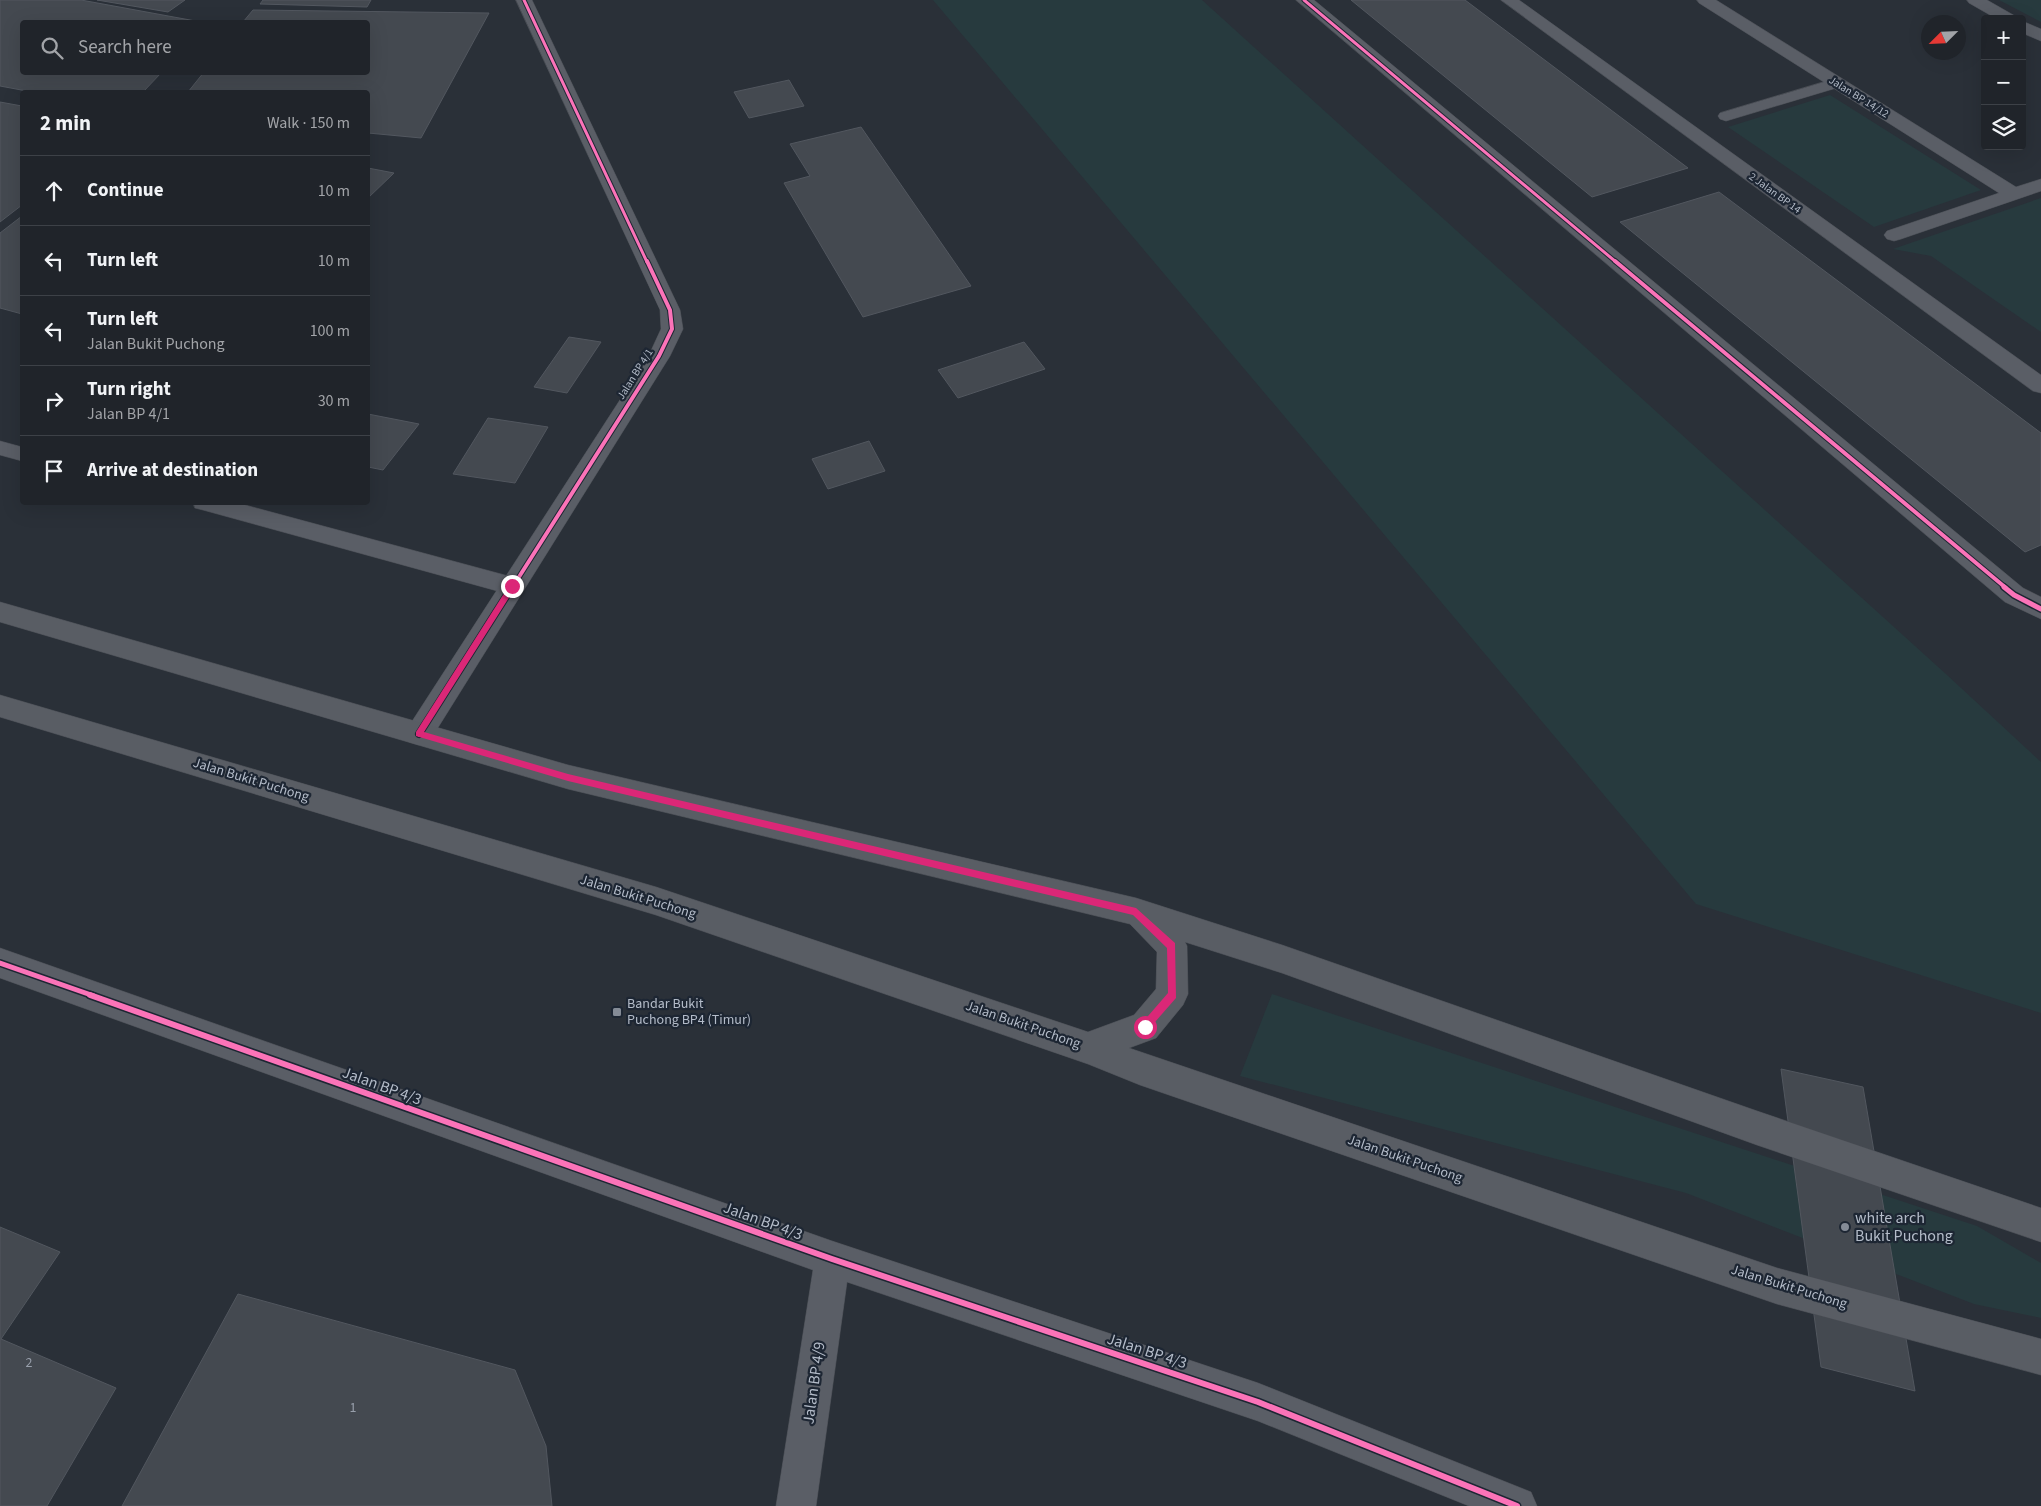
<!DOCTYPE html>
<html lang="en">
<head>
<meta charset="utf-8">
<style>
  :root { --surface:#20242a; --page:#282c32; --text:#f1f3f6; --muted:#a2a4a8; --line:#3d4147 }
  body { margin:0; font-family:"Source Sans 3",sans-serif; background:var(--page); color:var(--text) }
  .controls { position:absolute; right:15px; top:15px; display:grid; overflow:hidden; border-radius:5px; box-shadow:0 5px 20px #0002 }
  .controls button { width:45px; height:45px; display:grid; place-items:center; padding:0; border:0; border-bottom:1px solid var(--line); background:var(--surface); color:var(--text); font:25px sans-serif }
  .compass { position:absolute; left:1921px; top:15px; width:45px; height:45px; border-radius:50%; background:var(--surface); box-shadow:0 5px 20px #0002; rotate:246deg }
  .stop { position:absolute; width:15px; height:15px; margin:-11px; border:4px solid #db2777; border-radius:50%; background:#fff }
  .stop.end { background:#db2777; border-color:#fff; box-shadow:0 1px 5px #0008 }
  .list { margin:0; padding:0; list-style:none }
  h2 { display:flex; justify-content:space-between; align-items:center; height:65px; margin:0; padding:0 20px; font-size:21px }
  h2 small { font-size:16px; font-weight:400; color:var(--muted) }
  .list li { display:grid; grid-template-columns:32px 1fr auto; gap:15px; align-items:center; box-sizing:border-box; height:70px; padding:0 20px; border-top:1px solid var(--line) }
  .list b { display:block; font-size:19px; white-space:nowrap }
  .list p { margin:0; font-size:16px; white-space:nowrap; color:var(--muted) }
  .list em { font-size:16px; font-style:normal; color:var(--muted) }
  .icon { flex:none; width:28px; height:28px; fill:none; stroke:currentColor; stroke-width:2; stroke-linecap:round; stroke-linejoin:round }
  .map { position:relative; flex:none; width:2041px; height:1506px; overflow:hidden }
  .search { position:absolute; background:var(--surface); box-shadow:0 5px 20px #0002; left:20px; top:20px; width:350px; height:55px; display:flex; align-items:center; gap:12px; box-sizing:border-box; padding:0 18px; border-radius:5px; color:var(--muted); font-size:19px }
  .panel { position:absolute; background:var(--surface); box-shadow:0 5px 20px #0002; left:20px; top:90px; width:350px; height:415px; border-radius:5px }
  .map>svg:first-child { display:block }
</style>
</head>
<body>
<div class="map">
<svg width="2041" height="1506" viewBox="0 0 2041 1506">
  <rect width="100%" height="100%" fill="#2a3038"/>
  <path fill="#273a3e" d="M933,0H1202L1947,675L2041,762V1013L1696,904Z
    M1999,0H2041V22Z
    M1830,95L1981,190L1874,227L1728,127Z
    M2041,198V332L1931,256L1893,249Z
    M1272,994L1977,1226L2041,1263V1318L1974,1304L1686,1193L1240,1076Z"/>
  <path fill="#444950" stroke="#52575f" d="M0,0H81L201,22H22V72H162L143,92H32L0,86Z
    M97,0H185L168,12Z
    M263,0H371L367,7L260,4Z
    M1351,0H1465L1688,168L1592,197Z
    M253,10L489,13L421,138L368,133V92H188L204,72H368V22H243Z
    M789,80L804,106L749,118L734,92Z
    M0,102L22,106V205L0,222Z
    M861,127L971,286L863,317L784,183L810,176L790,144Z
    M368,168L394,173L368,198Z
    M1719,192L2041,433V545L2025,552L1620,222Z
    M22,216V314L0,308V233Z
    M569,337L601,342L567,393L534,387Z
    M1024,342L1045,369L958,398L938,370Z
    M368,414L419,424L383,470L368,467Z
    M488,418L548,427L515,483L453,474Z
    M869,441L885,471L828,489L812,459Z
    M1781,1069L1863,1087L1915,1391L1821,1367Z
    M0,1227L60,1252L1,1339L116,1388L47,1506H0Z
    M238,1294L515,1370L546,1446L552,1506H122Z"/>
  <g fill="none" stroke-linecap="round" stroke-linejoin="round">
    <defs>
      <path id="service" d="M1837,78L1843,80L1845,83L1843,86L1726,121L1720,119L1718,116L1720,113Z
        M0,441L22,447V461L0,455Z
        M193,502H234L512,577L520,580L523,586L520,592L512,595L203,510L195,508Z"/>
      <path id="minor" d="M516,0H532L680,310L683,329L670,356L429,742L419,745L409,742L405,734L409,726L649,355L661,329L660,310Z
        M1296,0H1314L2023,588L2041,597V619L2005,602Z
        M1501,0H1519L2041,375V393L2033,391Z
        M1697,0H1716L2016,187L2041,179V191L1901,239L1894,241L1887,239L1884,235L1887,231L1999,193L1699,3Z
        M1967,0H1987L2015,16L2017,19H1997L1969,3Z
        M2022,21L2041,29V41L2022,33Z
        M0,948L832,1241L1258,1383L1531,1492L1537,1506H1469L1258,1421L847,1282L816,1506H776L813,1270L0,978Z"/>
      <path id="secondary" d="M0,602L568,765L1136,898L1282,945L1757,1111L2041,1208V1242L1757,1145L1282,973L1185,942L1187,946L1188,994L1183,1005L1156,1038L1129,1048L1777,1268L2041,1339V1375L1777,1304L1140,1085L1088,1064L656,915L0,717V695L656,887L1088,1032L1134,1015L1156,989L1157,952L1130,924L568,789L0,622Z"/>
    </defs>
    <use href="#service" stroke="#484c53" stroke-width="1"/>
    <use href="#minor" stroke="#484c53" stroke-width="1"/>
    <use href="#secondary" stroke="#484c53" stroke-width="1"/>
    <use href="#service" fill="#5a5e66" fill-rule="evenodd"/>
    <use href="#minor" fill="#5a5e66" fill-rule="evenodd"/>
    <use href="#secondary" fill="#595d64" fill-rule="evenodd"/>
    <defs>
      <path id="cycleway-far3" d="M524,0L647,262
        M1304,0L1616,262"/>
      <path id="cycleway-far2" d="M1615,261L2006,588
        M512,588L659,356L672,329L670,310L647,261"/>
      <path id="cycleway-far1" d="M2004,587L2014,595L2041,609
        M419,734L512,587
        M0,963L94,996"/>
      <path id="cycleway" d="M90,995L832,1259L1258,1402L1517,1506"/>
    </defs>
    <use href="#cycleway-far3" stroke="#1d2633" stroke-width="5"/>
    <use href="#cycleway-far2" stroke="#1d2633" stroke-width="6"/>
    <use href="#cycleway-far1" stroke="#1d2633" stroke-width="8"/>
    <use href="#cycleway" stroke="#1d2633" stroke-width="9"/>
    <use href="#cycleway-far3" stroke="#fb73b8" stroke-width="3"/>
    <use href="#cycleway-far2" stroke="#fb73b8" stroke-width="4"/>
    <use href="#cycleway-far1" stroke="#fb73b8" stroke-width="5"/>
    <use href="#cycleway" stroke="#fb73b8" stroke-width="6"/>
  </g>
  <path fill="#db2777" d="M512,583L516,586L515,588L424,732L568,774L1136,908L1175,943L1176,998L1148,1030H1142V1023L1168,993L1167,948L1133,915L568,781L416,736V732L510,584Z"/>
  <g fill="#848b96" stroke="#1d2633" stroke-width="2">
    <rect x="612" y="1007" width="10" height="10" rx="2.5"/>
    <circle cx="1845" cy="1227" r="5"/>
  </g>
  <g text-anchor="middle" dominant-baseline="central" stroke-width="4.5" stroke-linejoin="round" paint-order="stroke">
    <g font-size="11" fill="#b4bcc9" stroke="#1d2633">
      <text transform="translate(1859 97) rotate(32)">Jalan BP 14/12</text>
      <text transform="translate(1775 193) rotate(36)">2 Jalan BP 14</text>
      <text transform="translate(635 374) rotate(-58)">Jalan BP 4/1</text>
    </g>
    <g font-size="14" fill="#b4bcc9" stroke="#1d2633">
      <text transform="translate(251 780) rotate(17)">Jalan Bukit Puchong</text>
      <text transform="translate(638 897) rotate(17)">Jalan Bukit Puchong</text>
      <text transform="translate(1023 1025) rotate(19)">Jalan Bukit Puchong</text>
      <text transform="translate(1405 1159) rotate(19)">Jalan Bukit Puchong</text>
      <text transform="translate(1789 1287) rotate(17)">Jalan Bukit Puchong</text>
    </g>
    <g font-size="14" fill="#b4bcc9" stroke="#1d2633" text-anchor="start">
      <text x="627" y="1004">Bandar Bukit<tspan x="627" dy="16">Puchong BP4 (Timur)</tspan></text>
    </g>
    <g font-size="14" fill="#989fab">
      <text x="29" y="1363">2</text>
      <text x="353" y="1408">1</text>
    </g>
    <g font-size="16" fill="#b4bcc9" stroke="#1d2633">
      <text transform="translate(382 1086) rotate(20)">Jalan BP 4/3</text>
      <text transform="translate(763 1221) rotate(20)">Jalan BP 4/3</text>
      <text transform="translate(1147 1351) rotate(18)">Jalan BP 4/3</text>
      <text transform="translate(814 1383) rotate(-82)">Jalan BP 4/9</text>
    </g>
    <g font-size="16" fill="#b4bcc9" stroke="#1d2633" text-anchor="start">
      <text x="1855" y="1218">white arch<tspan x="1855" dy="18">Bukit Puchong</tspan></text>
    </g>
  </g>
</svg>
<div class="controls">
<button>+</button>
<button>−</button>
<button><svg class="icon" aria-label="layers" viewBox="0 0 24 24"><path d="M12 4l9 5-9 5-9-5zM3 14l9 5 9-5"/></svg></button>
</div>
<svg class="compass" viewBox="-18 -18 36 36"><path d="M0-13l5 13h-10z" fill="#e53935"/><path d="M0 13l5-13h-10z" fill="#a2a4a8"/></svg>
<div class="stop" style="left:1145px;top:1027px"></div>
<div class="stop end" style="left:512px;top:586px"></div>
<div class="search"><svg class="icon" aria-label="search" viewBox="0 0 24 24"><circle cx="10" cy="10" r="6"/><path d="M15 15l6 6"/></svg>Search here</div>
<section class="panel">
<h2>2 min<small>Walk · 150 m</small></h2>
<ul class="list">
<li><svg class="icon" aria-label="ahead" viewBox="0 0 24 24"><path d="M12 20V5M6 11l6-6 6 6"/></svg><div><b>Continue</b></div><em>10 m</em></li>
<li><svg class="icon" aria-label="left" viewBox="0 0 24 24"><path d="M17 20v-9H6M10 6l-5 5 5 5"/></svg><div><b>Turn left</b></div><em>10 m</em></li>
<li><svg class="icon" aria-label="left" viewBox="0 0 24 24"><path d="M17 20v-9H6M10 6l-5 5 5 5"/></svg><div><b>Turn left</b><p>Jalan Bukit Puchong</p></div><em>100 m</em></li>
<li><svg class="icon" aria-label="right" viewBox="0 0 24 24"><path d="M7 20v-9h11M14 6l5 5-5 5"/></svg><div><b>Turn right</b><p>Jalan BP 4/1</p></div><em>30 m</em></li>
<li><svg class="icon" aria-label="arrive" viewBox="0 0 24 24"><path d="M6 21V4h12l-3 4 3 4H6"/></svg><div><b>Arrive at destination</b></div></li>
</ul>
</section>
</div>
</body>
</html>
